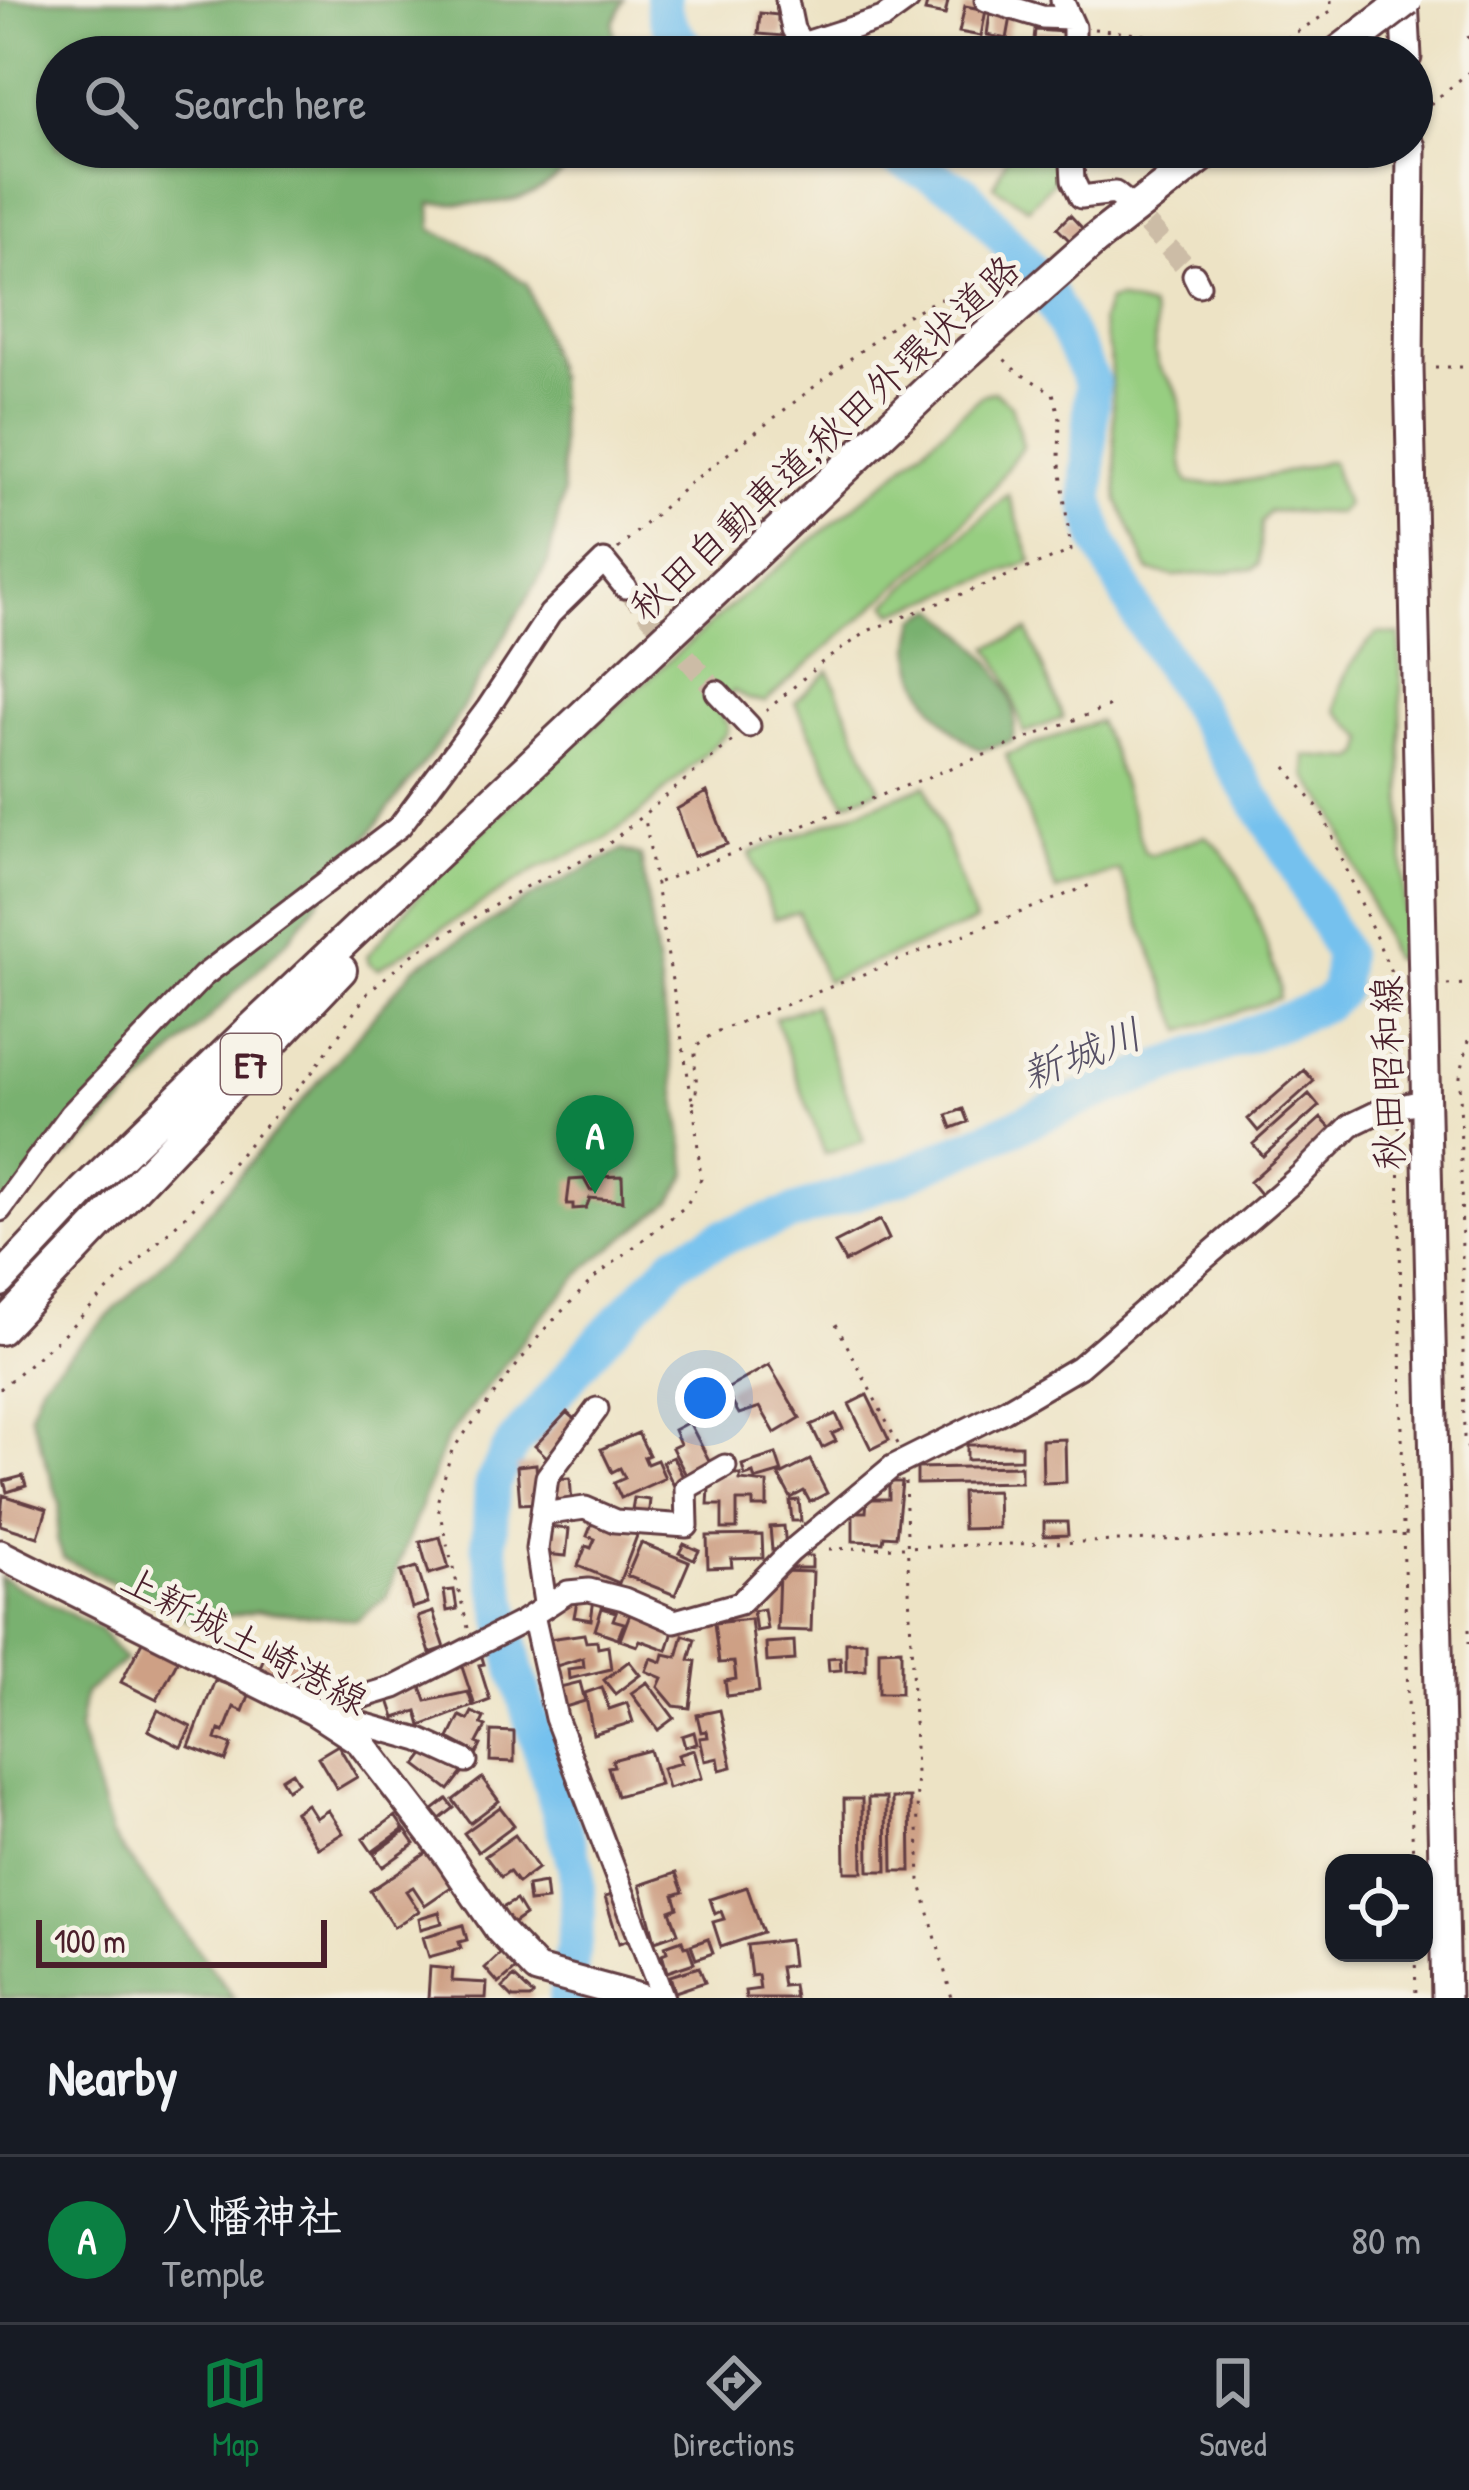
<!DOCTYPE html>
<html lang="en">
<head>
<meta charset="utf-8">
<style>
  :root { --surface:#171b24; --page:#20242c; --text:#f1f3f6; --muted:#9ea1a6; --line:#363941; --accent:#0b8043 }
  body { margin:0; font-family:"Patrick Hand","Klee One",sans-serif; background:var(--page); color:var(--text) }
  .controls { position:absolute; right:36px; bottom:36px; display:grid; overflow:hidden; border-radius:24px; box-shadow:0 3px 9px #0004 }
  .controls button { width:108px; height:108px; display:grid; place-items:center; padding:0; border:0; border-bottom:3px solid var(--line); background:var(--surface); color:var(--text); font:60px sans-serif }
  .scale { position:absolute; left:36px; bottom:30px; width:291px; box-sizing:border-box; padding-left:12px; border:6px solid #4a1f2b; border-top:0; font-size:33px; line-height:42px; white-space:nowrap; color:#4a1f2b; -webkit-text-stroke:9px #f7f3e8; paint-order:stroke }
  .you { position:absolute; left:705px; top:1398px; width:42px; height:42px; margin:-30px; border:9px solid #fff; border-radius:50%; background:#1a73e8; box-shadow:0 0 0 18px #1a73e833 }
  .badge { display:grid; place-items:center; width:78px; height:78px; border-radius:50%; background:var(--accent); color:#fff; font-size:39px; font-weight:700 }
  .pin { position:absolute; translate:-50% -99px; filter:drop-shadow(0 3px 6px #0008) }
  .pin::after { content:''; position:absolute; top:63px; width:42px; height:36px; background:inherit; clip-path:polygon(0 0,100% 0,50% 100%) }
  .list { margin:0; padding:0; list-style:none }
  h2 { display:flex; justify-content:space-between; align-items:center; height:156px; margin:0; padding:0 48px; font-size:51px }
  h2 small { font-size:39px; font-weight:400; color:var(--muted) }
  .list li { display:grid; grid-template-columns:78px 1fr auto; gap:36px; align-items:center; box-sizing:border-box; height:168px; padding:0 48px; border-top:3px solid var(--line) }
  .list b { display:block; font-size:45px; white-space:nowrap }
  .list p { margin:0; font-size:39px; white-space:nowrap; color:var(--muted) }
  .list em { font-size:39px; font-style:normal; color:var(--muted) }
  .icon { flex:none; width:66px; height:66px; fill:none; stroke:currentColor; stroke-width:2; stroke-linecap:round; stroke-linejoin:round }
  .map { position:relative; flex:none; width:1469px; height:1998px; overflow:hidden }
  .search { position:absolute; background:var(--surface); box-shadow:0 3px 9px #0004; left:36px; right:36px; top:36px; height:132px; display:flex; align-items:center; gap:30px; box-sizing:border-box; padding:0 42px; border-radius:66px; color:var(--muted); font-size:45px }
  .sheet { height:324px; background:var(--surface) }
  nav { display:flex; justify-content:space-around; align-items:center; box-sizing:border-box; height:168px; border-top:3px solid var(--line); background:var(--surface); font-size:33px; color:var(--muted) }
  nav a { display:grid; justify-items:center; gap:6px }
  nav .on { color:var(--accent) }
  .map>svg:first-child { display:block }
</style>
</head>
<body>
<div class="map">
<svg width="1469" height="1998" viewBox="0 0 1469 1998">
  <rect width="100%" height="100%" fill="#f7f3e8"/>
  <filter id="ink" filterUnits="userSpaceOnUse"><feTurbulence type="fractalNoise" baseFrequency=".00833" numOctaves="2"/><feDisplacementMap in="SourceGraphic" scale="24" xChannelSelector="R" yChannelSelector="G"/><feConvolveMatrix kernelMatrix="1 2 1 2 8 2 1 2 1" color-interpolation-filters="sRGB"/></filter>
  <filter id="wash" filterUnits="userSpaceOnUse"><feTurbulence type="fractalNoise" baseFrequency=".004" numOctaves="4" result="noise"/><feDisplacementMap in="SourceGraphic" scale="48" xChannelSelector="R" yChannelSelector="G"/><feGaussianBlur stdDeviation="2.7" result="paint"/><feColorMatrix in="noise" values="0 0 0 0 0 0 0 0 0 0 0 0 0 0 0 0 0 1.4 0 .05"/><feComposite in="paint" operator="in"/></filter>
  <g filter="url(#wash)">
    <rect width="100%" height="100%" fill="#ede3c5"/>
    <path fill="#97ce81" stroke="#707656" stroke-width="3" d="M1004,147H1066V169L1028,208L994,186L1007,156Z
      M1118,299L1150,308C1160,327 1150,347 1158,365C1164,377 1175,383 1179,397C1186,425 1174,458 1189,483C1237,488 1281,473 1327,461L1332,462L1346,505L1338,513L1269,511L1261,522L1259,564L1253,569L1175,576L1149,571L1118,501L1110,356L1101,321L1108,301Z
      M994,391L1011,405L1023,445L993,488L942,547L765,702L747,699L734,691L717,709L728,726L726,734L637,816L601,841L535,870L378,969L369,963L367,956L424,889L537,777L740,598L892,476L982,395Z
      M1008,494L1032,561L894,613L887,604Z
      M1028,631L1063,718L1024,733L1005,674L989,647Z
      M1378,633L1400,635L1405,956L1401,961L1392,958L1335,815L1307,777L1305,756L1355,759L1362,754L1366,739L1337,711C1335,682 1358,651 1378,633Z
      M829,671L880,789L845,803L795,702Z
      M1098,721L1112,752L1144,851L1151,855L1205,836C1246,864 1265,941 1280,988L1279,998L1183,1031L1119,870L1056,891L1006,755Z
      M926,785L975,922L826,981L798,912L774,919L750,853Z
      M814,1005L864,1141L825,1154L775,1018Z"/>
    <path fill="#79b16f" stroke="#62684d" stroke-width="3" d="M0,0H624L613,23L616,57H57V147H587C535,209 505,204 431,203L432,229L487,256L527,284L538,314L557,380L563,494L548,563L450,729L290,938L93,1133L0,1217Z
      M937,608C974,641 1027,686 1012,741L981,750C946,731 914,691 912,648C912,639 915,628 917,619Z
      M622,850L641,856L688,1173L672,1201L588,1266L536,1323L446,1440L386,1597L357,1620L258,1611L192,1622L63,1558L57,1540L60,1504L30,1413L42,1381L182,1243L415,967L533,896Z
      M0,1577L100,1630L125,1660L85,1693L79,1730L112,1836L234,1998H0Z"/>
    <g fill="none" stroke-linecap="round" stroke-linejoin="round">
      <path stroke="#74c1ee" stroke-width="36" d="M663,0C664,24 679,42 697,57
        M566,1998L578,1914L576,1868L517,1672L489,1545L492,1484L513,1444L594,1347L677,1260L723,1237L902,1176L1062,1106L1302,1014L1326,1003L1339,990L1342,953L1293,860L1137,613L1100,542L1087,500L1092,382L1045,287L964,192L875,147"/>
    </g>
    <g id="blocks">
      <path fill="#cea085" d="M928,0L948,1L945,15L925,11Z
        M965,6L986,10L981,36L959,32Z
        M760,13L778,15V21H784L783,36L758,34Z
        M990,13L1011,17L1007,39L987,35Z
        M1035,30L1064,32L1062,57H1028L1029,50H1033Z
        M1070,215L1083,229L1070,241L1057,228Z
        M707,792L727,844L694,856L677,809Z
        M1304,1070L1314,1081L1258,1131L1248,1119Z
        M1309,1094L1319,1106L1263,1156L1253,1144Z
        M963,1109L968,1122L952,1128L947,1115Z
        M1321,1118L1333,1131L1261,1195L1250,1182Z
        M622,1176L623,1201L590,1198L586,1208L573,1209V1204H567L570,1180L584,1179L590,1190H595V1177Z
        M880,1220L889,1239L845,1262L835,1243Z
        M769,1365L800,1418L775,1433L760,1407L739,1414L725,1390Z
        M867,1395L889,1440L871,1449L849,1404Z
        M567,1412L580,1423L548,1458L535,1446Z
        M836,1414L843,1429L832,1434L836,1441L822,1448L811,1425Z
        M689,1422L712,1466L688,1479L672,1448L680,1444L674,1430Z
        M638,1433L649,1455L644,1457L647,1464L657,1460L665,1478L621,1498L614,1483L625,1478L620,1468L612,1472L601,1449Z
        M1065,1439L1066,1482L1043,1483L1042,1440Z
        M967,1445H1021V1459L967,1460Z
        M776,1454L782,1472L755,1480L753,1473L745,1476L742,1465Z
        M673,1457L686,1483L675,1488L662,1462Z
        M810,1460L827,1493L810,1502L804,1491L791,1498L779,1476Z
        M536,1464L539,1503L520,1504L517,1466Z
        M1021,1466V1482L917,1484V1468Z
        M719,1474H740V1480L767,1483V1507H753V1501H737V1529H722V1505H708L709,1488L712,1487L713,1478Z
        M23,1476L26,1486L7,1492L4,1481Z
        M570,1478L572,1504L552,1506L550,1479Z
        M889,1482H902L896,1537L884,1536L883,1542L853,1541V1512H866L867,1499H889Z
        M997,1491L998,1528L963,1529L962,1492Z
        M3,1495L47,1509L38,1537L0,1525Z
        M634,1498L650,1500L648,1518L631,1516Z
        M799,1500L801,1521H792L790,1501Z
        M595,1516L638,1533L619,1583L578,1566L586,1546L591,1548L595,1539L587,1536Z
        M1044,1522H1067L1068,1535L1044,1536Z
        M784,1526L786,1549L772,1550L770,1527Z
        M548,1527L569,1529L566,1556L544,1554Z
        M762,1535L763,1558L731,1559L732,1567L708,1568L707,1536Z
        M440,1537L449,1568L429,1574L420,1542Z
        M641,1543L689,1562L675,1595L627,1576Z
        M684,1544L699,1551L694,1560L679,1553Z
        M791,1556H812V1568H791Z
        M417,1567L428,1603L412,1608L401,1572Z
        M779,1571L813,1572L811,1631L777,1630Z
        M454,1590L457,1609L447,1611L444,1591Z
        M578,1596L594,1599L591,1620L574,1617Z
        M602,1608L616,1612L613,1620L624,1623L618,1638L595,1630Z
        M764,1609L767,1629L756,1631L753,1611Z
        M631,1611L675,1626L667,1650L640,1640L637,1646L620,1640Z
        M433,1612L445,1648L430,1653L418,1617Z
        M751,1619L759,1692L727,1696L725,1681L736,1679L734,1662L719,1663L714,1623Z
        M584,1634L586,1642L597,1641L598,1648L608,1646L611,1669L569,1679L568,1669L584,1667L583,1658L553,1667L549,1639Z
        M683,1635L695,1639L689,1660L696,1661L690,1708L674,1706L658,1687L662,1678L646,1671L651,1658L662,1662L664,1654L677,1657Z
        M144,1638L180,1656L157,1700L121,1682Z
        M794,1641L795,1660L767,1662L766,1643Z
        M866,1641V1670L846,1671V1642Z
        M270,1644L312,1662L303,1683L285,1676L281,1684L257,1674Z
        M901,1649V1693H879V1650Z
        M481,1654L484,1664L479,1665L490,1700L475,1706L460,1661Z
        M840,1657L841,1670L829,1671L828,1658Z
        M629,1661L640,1675L615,1694L604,1680Z
        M215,1680L250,1693L243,1711L234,1707L224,1732L219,1730L216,1739L232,1745L226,1761L189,1747Z
        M580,1682L585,1701L565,1707L560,1687Z
        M647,1682L674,1718L658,1730L631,1693Z
        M421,1687L426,1701L468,1692L473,1706L421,1726L417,1711L395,1718L388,1697Z
        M602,1687L609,1709L627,1703L633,1722L593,1734L585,1693Z
        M158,1710L191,1727L181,1747L148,1730Z
        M720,1710L732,1767L720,1770L718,1758L705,1761L700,1738L708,1737L707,1731L701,1732L697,1715Z
        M472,1712L484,1718L481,1724L486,1726L477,1743L481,1745L477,1753L449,1738L460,1716L468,1720Z
        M491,1731L514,1732V1762L490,1761Z
        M694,1732L697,1744L685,1747L682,1736Z
        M338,1745L357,1777L337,1789L318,1757Z
        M428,1749L451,1767L455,1762L465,1769L449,1790L416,1765Z
        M650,1750L660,1784L617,1796L608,1767L614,1766L612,1760Z
        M694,1750L702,1778L668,1788L662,1768L681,1763L678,1755Z
        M292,1772L298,1782L287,1789L281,1779Z
        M482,1778L499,1801L470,1823L453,1800Z
        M868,1798H886L887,1871H869Z
        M892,1798H910L911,1871H893Z
        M447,1799L454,1808L440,1819L433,1810Z
        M844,1799H862L863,1872H845Z
        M307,1804L316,1818L328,1810L343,1833L318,1848L295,1812Z
        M500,1807L514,1825L478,1852L464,1833Z
        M395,1816L404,1829L372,1852L363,1839Z
        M406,1831L415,1844L383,1867L374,1854Z
        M515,1835L538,1868L518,1883L509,1871L501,1877L485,1856Z
        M431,1850L454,1885L425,1905L413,1887L406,1891L419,1911L394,1927L370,1891Z
        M676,1873L683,1892L674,1895L678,1908L670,1911L678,1933L655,1941L640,1885Z
        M545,1883L547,1900L529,1902L527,1886Z
        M747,1887L763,1933L721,1947L713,1922L724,1919L721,1911L715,1914L710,1899Z
        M620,1893L634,1938L619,1943L605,1897Z
        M516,1900L525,1915L512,1924L502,1908Z
        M439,1912L442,1923L421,1929L419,1918Z
        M463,1925L467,1940L459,1942L461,1948L429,1957L423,1937Z
        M708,1939L713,1953L696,1959L691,1945Z
        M682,1940L684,1947L688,1946L694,1963L667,1972L662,1954L667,1952L665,1946Z
        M789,1940L792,1965L780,1967L783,1986L793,1985L795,1998H746L745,1991L760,1989L758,1975L751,1976L747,1945Z
        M502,1952L516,1969L499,1984L485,1968Z
        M430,1967L453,1969L452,1981L487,1983L486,1998H428Z
        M699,1967L705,1982L675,1992L670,1976Z
        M514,1977L533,1995L530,1998H513L503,1988Z"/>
    </g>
  </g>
  <g filter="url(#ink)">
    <use href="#blocks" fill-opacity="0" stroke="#623c42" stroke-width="3"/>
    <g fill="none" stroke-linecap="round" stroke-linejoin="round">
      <path stroke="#ccbca6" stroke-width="21" stroke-dasharray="21 10" stroke-linecap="butt" d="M1126,202L1194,275
        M625,587L717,692"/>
      <defs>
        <path id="minor" d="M787,0L793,29L802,44L883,18L908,0
          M986,0L1042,17L1070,18
          M1062,0L1074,27V57
          M1071,147L1073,180L1081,197L1115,193L1126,202
          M1194,275L1199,285
          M717,692L749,726
          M0,1210L71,1114L203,976L400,826L488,708L550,614L604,561L625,587
          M542,1514L585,1508L615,1521L687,1526L686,1488L725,1466
          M545,1603L537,1549L547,1477L597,1409
          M533,1615L556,1718L663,1998
          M314,1711L395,1687L522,1622L568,1592L589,1590L624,1599L675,1621L740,1603L790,1552L892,1467L1004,1411L1079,1367L1301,1175L1351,1125L1380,1111L1427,1100
          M327,1714L420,1740L466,1761"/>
        <path id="major" d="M1404,0L1407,57
          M1411,147L1409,367L1446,1998
          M0,1554L314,1711L360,1741L447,1854L499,1930L537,1970L640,1998"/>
        <path id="highway" d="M1092,242L1214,147
          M0,1281L83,1192L249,1031L968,352
          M0,1329L341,970"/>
      </defs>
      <use href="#minor" stroke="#623c42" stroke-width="27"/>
      <use href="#major" stroke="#623c42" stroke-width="33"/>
      <use href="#highway" stroke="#623c42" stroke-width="36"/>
      <path stroke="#623c42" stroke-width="3" stroke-dasharray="3 9" stroke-linecap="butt" d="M1094,29L1171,38L1221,57
        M1468,36L1469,39
        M1256,57L1331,11V0
        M1412,119L1469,72
        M1435,367H1469
        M618,549L689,484L904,317L939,299L958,300L967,317
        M766,711L821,663L870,630L1071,551L1059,457L1060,419L1053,393L1016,371L1001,356
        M1286,767L1323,815L1391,972L1392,1052L1371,1093
        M659,882L1110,706
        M1447,985L1469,984
        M1469,1040L1460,1076L1464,1440L1469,1451
        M693,1104C701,1086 692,1067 696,1047L713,1033L1093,884
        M1399,1126L1403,1533L1413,1863
        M836,1324L898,1444
        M0,1389L59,1338L192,1209L314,1070L369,991L416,952L525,887L600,851L732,741
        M905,1482L920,1880L952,1998
        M829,1549L1413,1533
        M468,1628L437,1503L452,1450L543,1331L593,1279L686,1206L701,1179L695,1118L645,819
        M1469,1629V1643
        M1415,1953L1416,1998"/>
      <use href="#minor" stroke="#fff" stroke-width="21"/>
      <use href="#major" stroke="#fff" stroke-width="27"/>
      <use href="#highway" stroke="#fff" stroke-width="30"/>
      <defs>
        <path id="highway-bridge" d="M1332,57L1407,0
          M968,352L1092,242"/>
      </defs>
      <use href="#highway-bridge" stroke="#623c42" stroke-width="36" stroke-linecap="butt"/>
      <use href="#highway-bridge" stroke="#fff" stroke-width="30"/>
    </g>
  </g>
  <g text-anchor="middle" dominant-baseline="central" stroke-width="10" stroke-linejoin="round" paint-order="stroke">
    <rect fill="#f7f3e8" stroke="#7e5f64" stroke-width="3" x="221" y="1034" width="60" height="60" rx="9"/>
    <g font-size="36" font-weight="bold" fill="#4a1f2b">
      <text x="251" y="1064">E7</text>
    </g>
    <g font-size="39" fill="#4a1f2b" stroke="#f7f3e8">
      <text transform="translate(824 437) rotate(-43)">秋田自動車道;秋田外環状道路</text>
      <text transform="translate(1387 1073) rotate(-91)">秋田昭和線</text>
      <text transform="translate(245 1639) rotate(28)">上新城土崎港線</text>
    </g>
    <g font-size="42" font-style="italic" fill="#575066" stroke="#f7f3e8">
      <text transform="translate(1081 1053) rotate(-21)">新城川</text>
    </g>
  </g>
</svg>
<div class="controls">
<button><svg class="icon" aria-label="locate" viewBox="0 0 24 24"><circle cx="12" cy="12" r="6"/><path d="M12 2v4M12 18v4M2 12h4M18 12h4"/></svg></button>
</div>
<div class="scale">100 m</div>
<div class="you"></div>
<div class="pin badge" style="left:595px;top:1194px">A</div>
<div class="search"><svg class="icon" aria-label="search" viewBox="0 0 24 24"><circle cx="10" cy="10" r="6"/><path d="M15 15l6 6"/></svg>Search here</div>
</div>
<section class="sheet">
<h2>Nearby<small></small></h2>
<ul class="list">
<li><span class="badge">A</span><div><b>八幡神社</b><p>Temple</p></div><em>80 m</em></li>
</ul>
</section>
<nav>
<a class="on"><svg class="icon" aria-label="map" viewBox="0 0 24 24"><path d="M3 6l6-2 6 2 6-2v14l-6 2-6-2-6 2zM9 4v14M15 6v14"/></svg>Map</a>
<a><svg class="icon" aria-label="directions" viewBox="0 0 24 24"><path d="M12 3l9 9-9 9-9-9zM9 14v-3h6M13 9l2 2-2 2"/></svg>Directions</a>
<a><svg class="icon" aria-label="saved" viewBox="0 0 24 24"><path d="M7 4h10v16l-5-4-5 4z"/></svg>Saved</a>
</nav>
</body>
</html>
